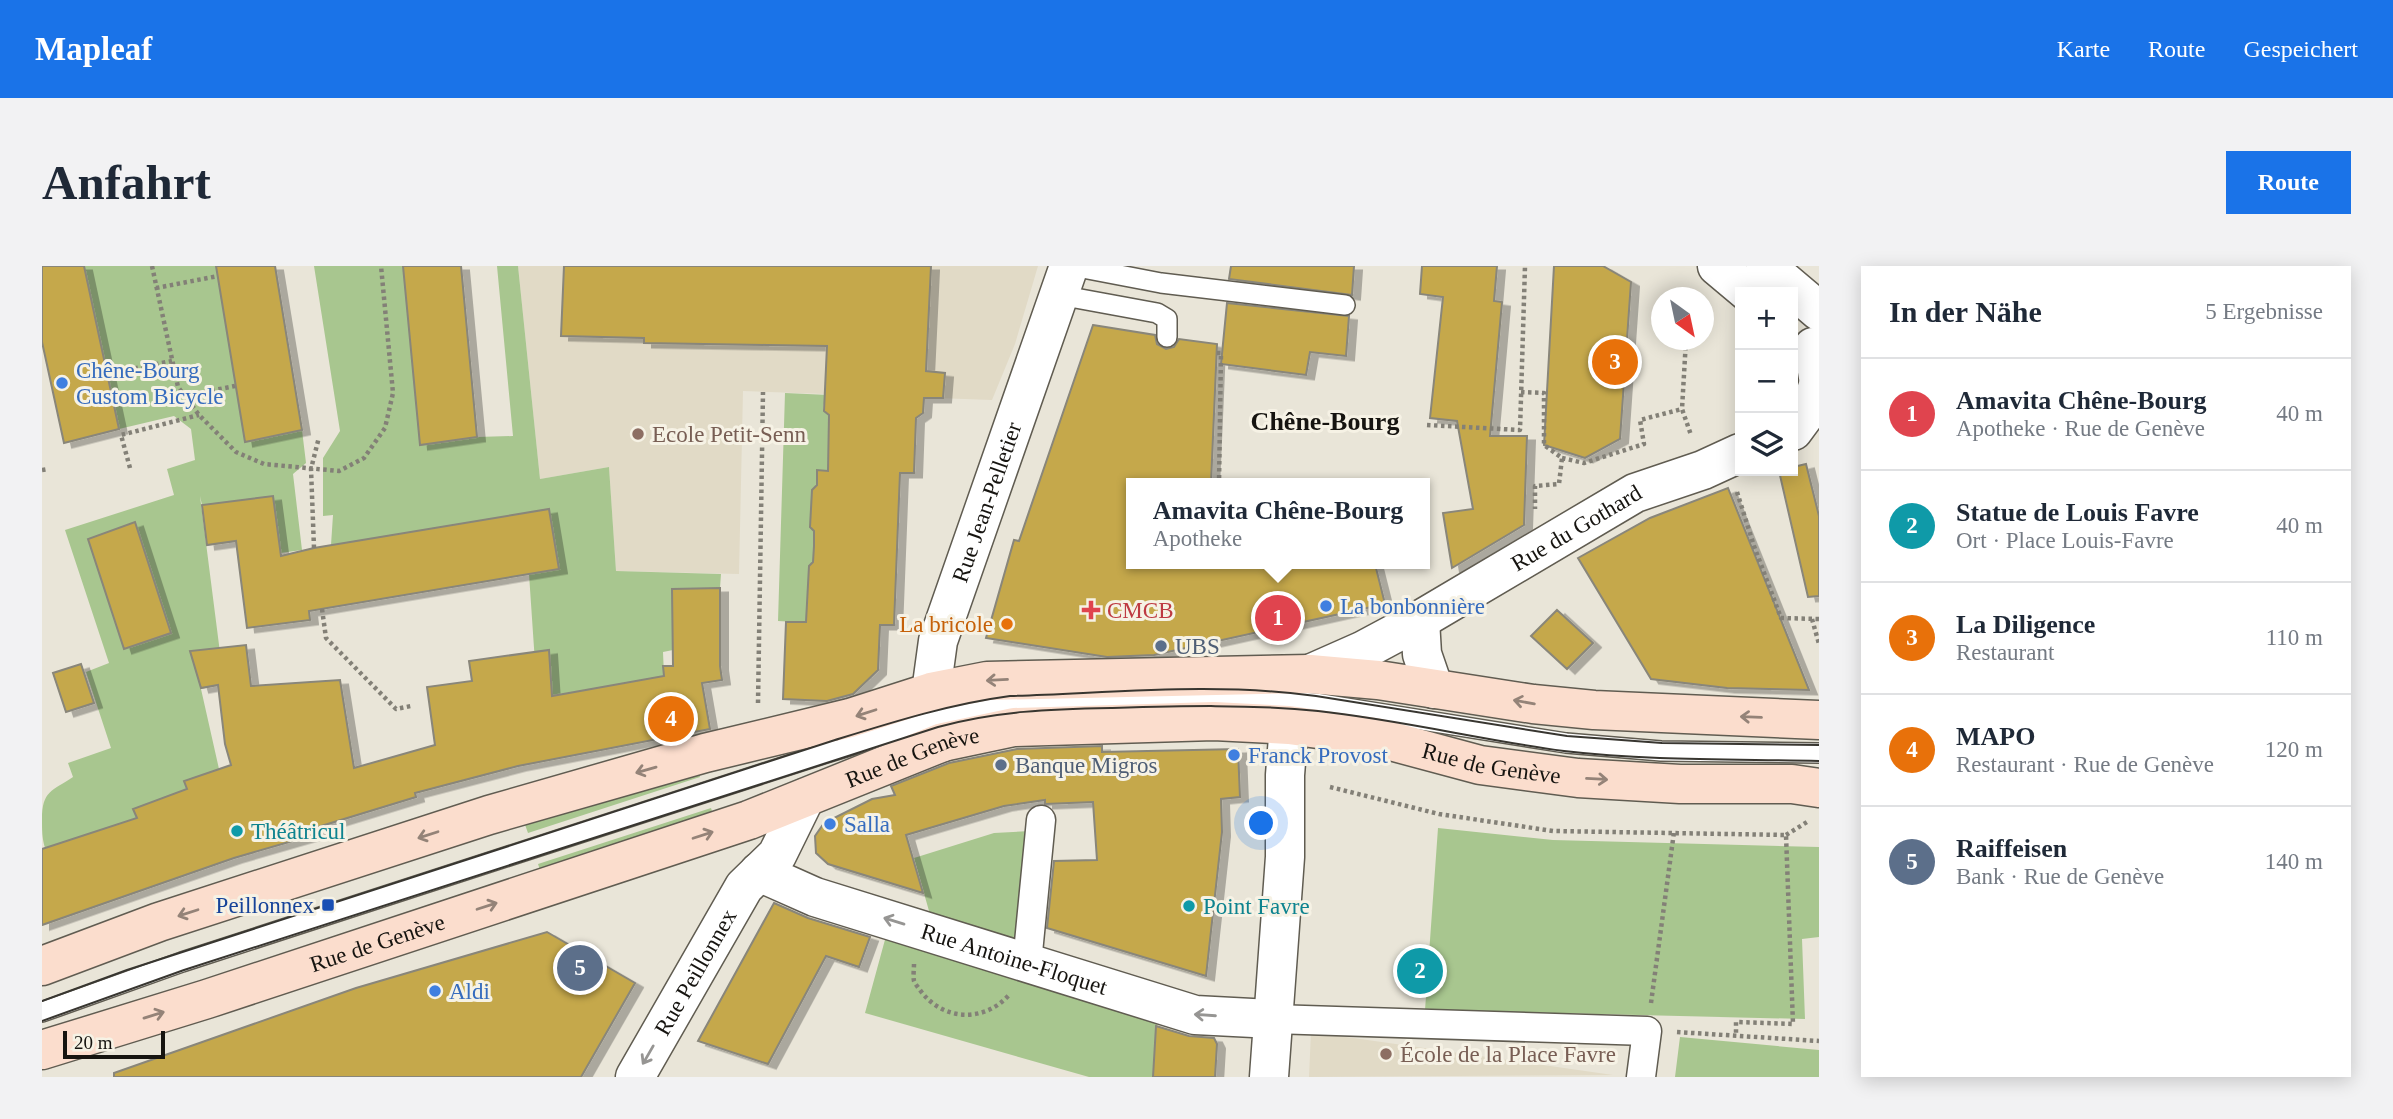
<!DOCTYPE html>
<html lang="de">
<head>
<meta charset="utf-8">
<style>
  :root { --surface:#fff; --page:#f2f2f3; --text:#1f2937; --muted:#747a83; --line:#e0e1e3; --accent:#1a73e8 }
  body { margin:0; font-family:"Times New Roman",serif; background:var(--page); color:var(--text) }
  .controls { position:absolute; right:21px; top:21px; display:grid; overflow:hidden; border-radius:0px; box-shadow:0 4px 18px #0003 }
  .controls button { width:63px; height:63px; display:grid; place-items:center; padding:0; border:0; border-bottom:2px solid var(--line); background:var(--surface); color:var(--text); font:35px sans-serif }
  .compass { position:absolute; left:1609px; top:21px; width:63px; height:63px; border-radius:50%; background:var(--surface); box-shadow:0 4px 18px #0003; rotate:147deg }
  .scale { position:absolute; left:21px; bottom:18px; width:102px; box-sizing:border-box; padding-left:7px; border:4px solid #161410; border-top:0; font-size:19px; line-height:24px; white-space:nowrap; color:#161410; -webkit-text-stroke:5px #f6f2e5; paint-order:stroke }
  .you { position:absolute; left:1220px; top:558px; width:24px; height:24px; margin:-18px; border:5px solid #fff; border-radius:50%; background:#1a73e8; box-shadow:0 0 0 10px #1a73e833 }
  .badge { display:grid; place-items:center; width:46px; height:46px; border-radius:50%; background:var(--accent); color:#fff; font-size:23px; font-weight:700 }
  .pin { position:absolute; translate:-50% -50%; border:4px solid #fff; box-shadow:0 2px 7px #0006 }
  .popup { position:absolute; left:1084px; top:212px; width:304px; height:91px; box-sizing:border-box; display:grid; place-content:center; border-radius:0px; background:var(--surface); filter:drop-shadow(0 2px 5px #0005); font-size:23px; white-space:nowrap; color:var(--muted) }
  .popup b { font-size:26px; color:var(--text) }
  .popup::after { content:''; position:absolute; left:50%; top:100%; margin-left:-14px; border:14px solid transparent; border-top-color:var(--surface) }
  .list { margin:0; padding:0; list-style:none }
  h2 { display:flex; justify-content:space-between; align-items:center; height:91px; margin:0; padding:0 28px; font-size:30px }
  h2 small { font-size:23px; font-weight:400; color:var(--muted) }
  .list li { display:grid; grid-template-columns:46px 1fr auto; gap:21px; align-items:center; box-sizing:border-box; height:112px; padding:0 28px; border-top:2px solid var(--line) }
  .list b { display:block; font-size:26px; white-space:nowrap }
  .list p { margin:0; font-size:23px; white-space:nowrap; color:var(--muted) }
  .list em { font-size:23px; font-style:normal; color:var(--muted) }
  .icon { flex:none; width:38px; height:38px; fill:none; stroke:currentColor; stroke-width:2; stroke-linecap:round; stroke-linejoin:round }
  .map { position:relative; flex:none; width:1777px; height:811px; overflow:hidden; border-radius:0px }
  header { display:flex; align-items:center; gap:42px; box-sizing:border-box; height:98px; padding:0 35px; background:var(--accent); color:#fff }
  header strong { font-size:33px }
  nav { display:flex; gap:38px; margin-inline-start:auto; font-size:24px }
  .intro { display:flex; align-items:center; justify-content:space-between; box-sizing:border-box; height:168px; padding:0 42px }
  h1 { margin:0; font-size:49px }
  .button { padding:18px 32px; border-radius:0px; background:var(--accent); color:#fff; font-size:24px; font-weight:700 }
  main { display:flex; gap:42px; padding:0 42px }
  aside { flex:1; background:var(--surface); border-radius:0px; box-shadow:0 4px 18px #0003 }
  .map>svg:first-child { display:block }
</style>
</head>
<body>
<header>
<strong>Mapleaf</strong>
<nav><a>Karte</a><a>Route</a><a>Gespeichert</a></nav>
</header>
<div class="intro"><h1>Anfahrt</h1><a class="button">Route</a></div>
<main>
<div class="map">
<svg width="1777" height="811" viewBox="0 0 1777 811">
  <defs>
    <filter id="shadow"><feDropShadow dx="8" dy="4.5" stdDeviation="0" flood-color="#0004"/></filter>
  </defs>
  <rect width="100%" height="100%" fill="#e9e5d8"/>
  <path fill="#e1dac6" d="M476,0H996L973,78L950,134L701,125L697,308L574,305L567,201L498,213Z
    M1269,766L1571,809L1267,811Z"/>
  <path fill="#a8c68f" d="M42,0H174L203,176L260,164L264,197L251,208L260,284L197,293L235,260L231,230L160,239L158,230L182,418L159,423L177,503L142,515L148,531L109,536L92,543L100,566L3,582C0,572 0,564 0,553C0,525 10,525 31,511L26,497L69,482L44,406L67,397L23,264L132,229L125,203L153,194L149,163L132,150L77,163Z
    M272,0H361L378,178L435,171L471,170L455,0H476L498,213L567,201L574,305L679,308L678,322L631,323V384L621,386L622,410L513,429L496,441L487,308L517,302L507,244L289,279L291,249L281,250V192L298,165Z
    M743,127L787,129L782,137L781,144L787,149L786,185L791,190L790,205H775V219L770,224L768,261L773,266L770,357L736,355Z
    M655,500L658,511L486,567L481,553Z
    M669,542L673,555L501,613L496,598Z
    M1396,562L1511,574L1777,581V671L1760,673L1763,753L1383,744Z
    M1008,564L988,712L1116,750L1111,811H1047L823,747L844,670L889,652L872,592L952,567Z
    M1638,771L1777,784V811H1633Z"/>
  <path fill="#c5a84b" stroke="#89867a" stroke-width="2" filter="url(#shadow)" d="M0,0H42L77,163L22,177L0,76Z
    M174,0H233L260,164L203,176Z
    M361,0H419L435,171L378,179Z
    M522,0H889L884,105L903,107L901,132H882L881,147L874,152L872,207H858L852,359H838L836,404L811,428L785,435L741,433L744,356H764L767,300L771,296L772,280V265L768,261L770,224L775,219V204L786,205L787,149L782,145L785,80L602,77V72L519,70Z
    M1189,0H1312L1310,29L1187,13Z
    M1380,0H1455L1452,35L1460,36L1448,170H1485L1482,259L1410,302L1401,247L1431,243L1415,155L1388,152L1401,31L1378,28Z
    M1512,0H1561L1589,16L1578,173L1543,192L1502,179Z
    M1185,37L1307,50L1304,90L1268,86L1264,109L1179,98Z
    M1051,59L1113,69L1115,78L1124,83L1132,81L1137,73L1175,78L1169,217H1089V298H1333L1343,338L1112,389L1065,391L944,372L972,274L977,275Z
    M1764,198L1777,250V330L1766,331L1737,205H1751V201Z
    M1686,222L1767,424L1685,422L1609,413L1536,292L1608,252Z
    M231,230L239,290L272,282L507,243L517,303L267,345L268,354L205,362L194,275L165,279L160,239Z
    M93,256L129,367L82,383L46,273Z
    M678,322V400L680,414L660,417L668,463L476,500L373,527L374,531L276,561L278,567L192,592L0,659V583L95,552L91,543L145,523L142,515L189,499L183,478L176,419L159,422L148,385L204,379L209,420L298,414L312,502L393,479L385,421L430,415L427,395L507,384L510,430L622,410L621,400H631L630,323Z
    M1515,344L1551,377L1525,403L1489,370Z
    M39,398L52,437L24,446L11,407Z
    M1060,480V486L1196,483L1198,531L1179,533L1180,566L1164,710L1005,662L1012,595L1055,594L1051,536L1003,538V534L962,540L864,569L881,627L786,598L774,587L773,570L782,557L830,533L853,529L849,520L907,497L975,483Z
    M732,637L766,652L828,671L817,701L784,690L726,798L656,775Z
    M505,666L593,717L539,811H72V807L314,722Z
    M1114,760L1147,770L1172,772L1175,778L1173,811H1111Z"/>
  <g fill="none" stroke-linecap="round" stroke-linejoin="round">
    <defs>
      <path id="service" d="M1030,0L1119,17L1303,39
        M1017,29L1115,47L1125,53V71
        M0,746L140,696L784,487L916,447L940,442L1000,436L1173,431L1273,437L1524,477L1619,485L1777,487"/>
      <path id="pedestrian" d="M985,697L999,554
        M1231,753L1605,765L1599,811"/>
      <g id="minor">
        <path d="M1675,0L1706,26"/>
        <path d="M1724,0L1777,45"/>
        <path d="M1771,81L1777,117"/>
        <path d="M1751,165L1768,142L1777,117"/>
        <path d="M1378,354L1380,388L1392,423"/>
        <path id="s1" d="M1268,408L1320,385L1378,354L1593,227L1661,204L1698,187"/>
        <path id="s2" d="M717,606L773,631L1153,749L1231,753"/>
        <path id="s3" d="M593,811L702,621L735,589L763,532"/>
        <path d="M1227,811L1243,591V509L1247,459"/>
      </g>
      <g id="tertiary">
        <path id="s4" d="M901,476L889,426L896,375L1027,0"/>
      </g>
      <g id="secondary">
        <path d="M0,700L117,656L447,549L663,487L808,452L889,426L945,415L1268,408L1336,414L1491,438L1552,444L1777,454"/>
        <path id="s5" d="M0,784L165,733L707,554L901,476L972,461L1172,455L1247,459L1334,471L1438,499L1536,512L1638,518H1750L1777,522"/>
      </g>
    </defs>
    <use href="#service" stroke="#605c51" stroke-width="22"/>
    <use href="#pedestrian" stroke="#605c51" stroke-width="31"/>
    <use href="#minor" stroke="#605c51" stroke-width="41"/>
    <use href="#tertiary" stroke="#605c51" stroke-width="41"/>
    <use href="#secondary" stroke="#605c51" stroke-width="41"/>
    <path stroke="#838077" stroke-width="4.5" stroke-dasharray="3.5 3.5" stroke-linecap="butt" d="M110,0L136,121L157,149L194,186L222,198L297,205L322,192L343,162L351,127L339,0
      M114,22L176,10
      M1646,32V22
      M1644,74L1640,143L1649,169
      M1175,87H1179L1177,217
      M65,108L130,95
      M1479,126L1502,127V179L1520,192L1517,218L1493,220V243
      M142,130L193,120
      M1385,159L1478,164L1483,0
      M1520,192L1542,197L1602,178L1598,154L1640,143
      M88,202L79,169L157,149
      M0,204L6,203
      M1695,226L1712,280L1739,352L1777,353
      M272,282L269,203L277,171
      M280,343L284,372L354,443L369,440
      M1770,353L1777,378
      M716,437L721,126
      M1288,521L1397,548L1511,565L1744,569L1751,758L1694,756V770
      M1744,569L1765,556
      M872,698C872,703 871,710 872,715C873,718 876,721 878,724C900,755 942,757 967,729
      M1609,737L1632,566
      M1635,766L1777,775"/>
    <use href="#service" stroke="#fff" stroke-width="19"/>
    <use href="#pedestrian" stroke="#fff" stroke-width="28"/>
    <use href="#minor" stroke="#fff" stroke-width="38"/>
    <use href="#tertiary" stroke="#fff" stroke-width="38"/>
    <use href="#secondary" stroke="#fbddcd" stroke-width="38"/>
    <path stroke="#383630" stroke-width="2" d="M0,735L85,704L793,474C851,456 908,438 968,430C1069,427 1173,416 1274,430L1525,470L1620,477L1777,479
      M0,755L142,704L896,461C953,445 1010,443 1069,442C1139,440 1207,438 1276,445C1359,454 1440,474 1522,485C1607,495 1692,493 1777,495"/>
  </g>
  <defs><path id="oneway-shaft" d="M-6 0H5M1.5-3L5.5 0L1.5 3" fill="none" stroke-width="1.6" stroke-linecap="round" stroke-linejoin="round" transform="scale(1.75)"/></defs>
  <g stroke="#948378">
    <use href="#oneway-shaft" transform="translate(955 414) rotate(177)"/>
    <use href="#oneway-shaft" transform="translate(1482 436) rotate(-170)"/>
    <use href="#oneway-shaft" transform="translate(824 447) rotate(162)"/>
    <use href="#oneway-shaft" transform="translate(1709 451) rotate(-178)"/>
    <use href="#oneway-shaft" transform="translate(604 504) rotate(164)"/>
    <use href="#oneway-shaft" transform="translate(1555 513) rotate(3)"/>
    <use href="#oneway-shaft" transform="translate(386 569) rotate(162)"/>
    <use href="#oneway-shaft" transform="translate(661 569) rotate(-18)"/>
    <use href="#oneway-shaft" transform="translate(445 640) rotate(-18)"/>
    <use href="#oneway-shaft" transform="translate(146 647) rotate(162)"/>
    <use href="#oneway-shaft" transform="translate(112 749) rotate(-17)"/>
  </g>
  <g stroke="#969593">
    <use href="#oneway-shaft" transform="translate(852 655) rotate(-163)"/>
    <use href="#oneway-shaft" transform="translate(1163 749) rotate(-176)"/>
    <use href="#oneway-shaft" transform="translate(606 789) rotate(120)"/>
  </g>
  <g fill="#3f7fe0" stroke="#f6f2e5" stroke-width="2.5">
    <circle cx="20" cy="117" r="7"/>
    <circle cx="1284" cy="340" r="7"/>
    <circle cx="1192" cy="489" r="7"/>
    <circle cx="788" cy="558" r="7"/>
    <circle cx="393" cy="725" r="7"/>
  </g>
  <g fill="#8d6e63" stroke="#f6f2e5" stroke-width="2.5">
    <circle cx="596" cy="168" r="7"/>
    <circle cx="1344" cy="788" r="7"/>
  </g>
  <path fill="#e0444e" stroke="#f6f2e5" stroke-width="2.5" d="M1045.5 333.5h7v7h7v7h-7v7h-7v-7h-7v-7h7z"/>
  <circle fill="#e8710a" stroke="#f6f2e5" stroke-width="2.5" cx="965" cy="358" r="7"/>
  <g fill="#5c6f8a" stroke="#f6f2e5" stroke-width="2.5">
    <circle cx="1119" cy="380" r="7"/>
    <circle cx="959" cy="499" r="7"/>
  </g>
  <g fill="#0f9aa8" stroke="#f6f2e5" stroke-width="2.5">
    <circle cx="195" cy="565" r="7"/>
    <circle cx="1147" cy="640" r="7"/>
  </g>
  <rect fill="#1a4fb4" stroke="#f6f2e5" stroke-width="2.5" x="279" y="632" width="14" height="14" rx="3.5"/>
  <g text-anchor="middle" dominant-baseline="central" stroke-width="6" stroke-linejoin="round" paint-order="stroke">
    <g font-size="23" fill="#366cbe" stroke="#f6f2e5" text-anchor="start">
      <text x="34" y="104">Chêne-Bourg<tspan x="34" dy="26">Custom Bicycle</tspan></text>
      <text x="1298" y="340">La bonbonnière</text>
      <text x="1206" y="489">Franck Provost</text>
      <text x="802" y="558">Salla</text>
      <text x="407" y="725">Aldi</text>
    </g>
    <g font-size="23" fill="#785e54" stroke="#f6f2e5" text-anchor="start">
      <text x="610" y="168">Ecole Petit-Senn</text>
      <text x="1358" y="788">École de la Place Favre</text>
    </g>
    <g font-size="23" fill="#161410" stroke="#f6f2e5">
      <text stroke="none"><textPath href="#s4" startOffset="250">Rue Jean-Pelletier</textPath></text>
      <text stroke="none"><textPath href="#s1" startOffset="304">Rue du Gothard</textPath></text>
      <text stroke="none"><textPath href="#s5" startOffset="919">Rue de Genève</textPath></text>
      <text stroke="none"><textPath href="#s5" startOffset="1507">Rue de Genève</textPath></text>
      <text stroke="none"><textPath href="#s5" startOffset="352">Rue de Genève</textPath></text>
      <text stroke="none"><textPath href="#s2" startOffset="270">Rue Antoine-Floquet</textPath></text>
      <text stroke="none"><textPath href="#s3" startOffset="121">Rue Peillonnex</textPath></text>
    </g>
    <g font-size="23" fill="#be3a42" stroke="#f6f2e5" text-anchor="start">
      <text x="1065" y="344">CMCB</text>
    </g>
    <g font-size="23" fill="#c56008" stroke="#f6f2e5" text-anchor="end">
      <text x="951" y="358">La bricole</text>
    </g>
    <g font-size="23" fill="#4e5e75" stroke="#f6f2e5" text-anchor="start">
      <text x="1133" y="380">UBS</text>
      <text x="973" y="499">Banque Migros</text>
    </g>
    <g font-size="23" fill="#0d838f" stroke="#f6f2e5" text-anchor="start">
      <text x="209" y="565">Théâtricul</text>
      <text x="1161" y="640">Point Favre</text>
    </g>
    <g font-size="23" fill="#164399" stroke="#f6f2e5" text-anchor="end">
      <text x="272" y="639">Peillonnex</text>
    </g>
    <g font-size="26" font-weight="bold" fill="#161410" stroke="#f6f2e5">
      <text x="1283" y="155">Chêne-Bourg</text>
    </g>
  </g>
</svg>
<div class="controls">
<button>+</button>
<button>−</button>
<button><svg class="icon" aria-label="layers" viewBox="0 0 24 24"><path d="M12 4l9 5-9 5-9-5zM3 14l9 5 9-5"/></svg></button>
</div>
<svg class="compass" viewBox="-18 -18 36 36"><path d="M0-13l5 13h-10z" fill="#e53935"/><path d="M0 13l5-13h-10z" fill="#747a83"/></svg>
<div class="scale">20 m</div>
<div class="you"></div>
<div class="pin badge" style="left:1236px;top:352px;background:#e0444e">1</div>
<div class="popup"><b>Amavita Chêne-Bourg</b>Apotheke</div>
<div class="pin badge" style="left:1378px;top:705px;background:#0f9aa8">2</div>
<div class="pin badge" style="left:1573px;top:96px;background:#e8710a">3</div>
<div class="pin badge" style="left:629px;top:453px;background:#e8710a">4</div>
<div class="pin badge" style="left:538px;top:702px;background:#5c6f8a">5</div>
</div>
<aside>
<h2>In der Nähe<small>5 Ergebnisse</small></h2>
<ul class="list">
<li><span class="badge" style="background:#e0444e">1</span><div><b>Amavita Chêne-Bourg</b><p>Apotheke · Rue de Genève</p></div><em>40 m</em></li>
<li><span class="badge" style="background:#0f9aa8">2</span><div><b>Statue de Louis Favre</b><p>Ort · Place Louis-Favre</p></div><em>40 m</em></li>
<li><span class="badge" style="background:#e8710a">3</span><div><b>La Diligence</b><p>Restaurant</p></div><em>110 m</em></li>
<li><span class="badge" style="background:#e8710a">4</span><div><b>MAPO</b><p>Restaurant · Rue de Genève</p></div><em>120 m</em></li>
<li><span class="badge" style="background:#5c6f8a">5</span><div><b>Raiffeisen</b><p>Bank · Rue de Genève</p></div><em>140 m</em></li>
</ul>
</aside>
</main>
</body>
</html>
